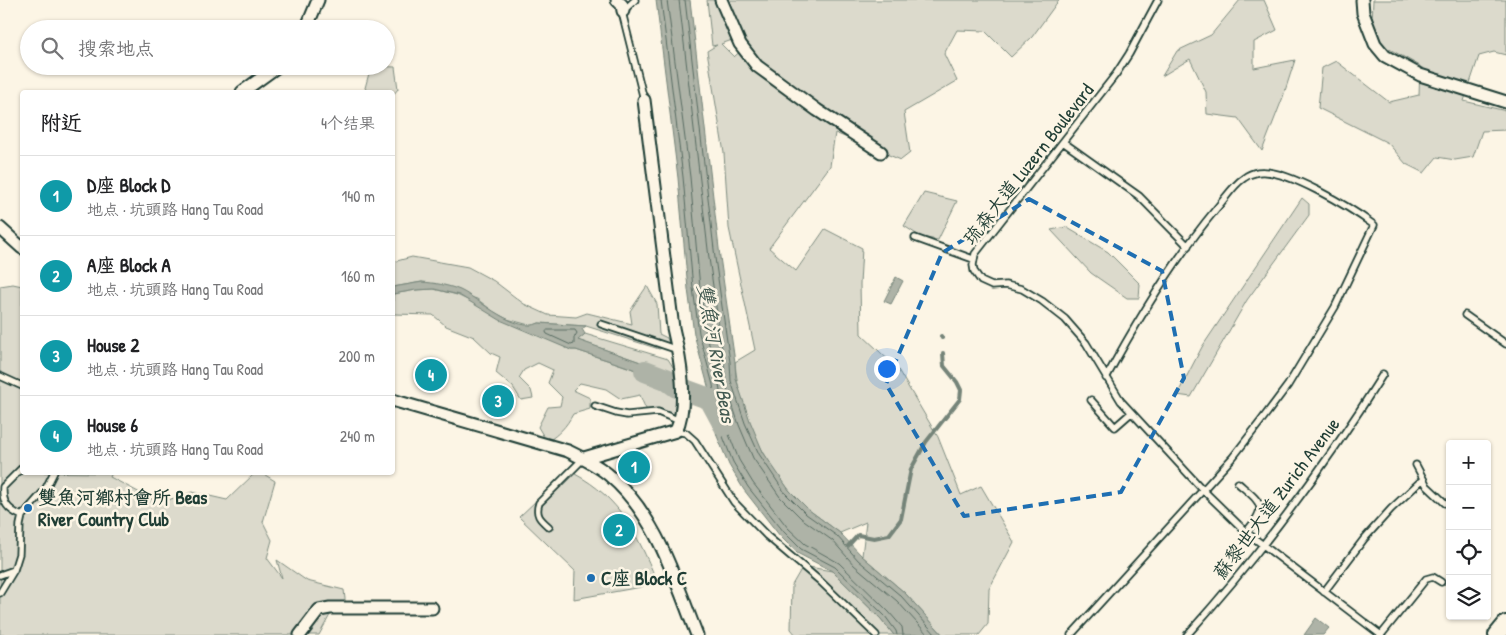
<!DOCTYPE html>
<html lang="zh">
<head>
<meta charset="utf-8">
<style>
  :root { --surface:#fff; --page:#f2f2f2; --text:#202124; --muted:#757577; --line:#e0e0e0; --accent:#1f6fb2 }
  body { margin:0; font-family:"Patrick Hand","LXGW WenKai TC",sans-serif; background:var(--page); color:var(--text) }
  .controls { position:absolute; right:15px; bottom:15px; display:grid; overflow:hidden; border-radius:5px; box-shadow:0 1px 4px #0004 }
  .controls button { width:45px; height:45px; display:grid; place-items:center; padding:0; border:0; border-bottom:1px solid var(--line); background:var(--surface); color:var(--text); font:25px sans-serif }
  .you { position:absolute; left:886px; top:368px; width:18px; height:18px; margin:-12px; border:4px solid #fff; border-radius:50%; background:#1a73e8; box-shadow:0 0 0 8px #1a73e833 }
  .badge { display:grid; place-items:center; width:32px; height:32px; border-radius:50%; background:var(--accent); color:#fff; font-size:16px; font-weight:700 }
  .pin { position:absolute; translate:-50% -50%; border:2px solid #fff; box-shadow:0 1px 5px #0006 }
  .list { margin:0; padding:0; list-style:none }
  h2 { display:flex; justify-content:space-between; align-items:center; height:65px; margin:0; padding:0 20px; font-size:21px }
  h2 small { font-size:16px; font-weight:400; color:var(--muted) }
  .list li { display:grid; grid-template-columns:32px 1fr auto; gap:15px; align-items:center; box-sizing:border-box; height:80px; padding:0 20px; border-top:1px solid var(--line) }
  .list b { display:block; font-size:19px; white-space:nowrap }
  .list p { margin:0; font-size:16px; white-space:nowrap; color:var(--muted) }
  .list em { font-size:16px; font-style:normal; color:var(--muted) }
  .icon { flex:none; width:28px; height:28px; fill:none; stroke:currentColor; stroke-width:2; stroke-linecap:round; stroke-linejoin:round }
  .map { position:relative; flex:none; width:1506px; height:635px; overflow:hidden }
  .search { position:absolute; background:var(--surface); box-shadow:0 1px 4px #0004; left:20px; top:20px; width:375px; height:55px; display:flex; align-items:center; gap:12px; box-sizing:border-box; padding:0 18px; border-radius:28px; color:var(--muted); font-size:19px }
  .panel { position:absolute; background:var(--surface); box-shadow:0 1px 4px #0004; left:20px; top:90px; width:375px; height:385px; border-radius:5px }
  .map>svg:first-child { display:block }
</style>
</head>
<body>
<div class="map">
<svg width="1506" height="635" viewBox="0 0 1506 635">
  <rect width="100%" height="100%" fill="#fcf5e5"/>
  <filter id="ink" filterUnits="userSpaceOnUse"><feTurbulence type="fractalNoise" baseFrequency=".02" numOctaves="2"/><feDisplacementMap in="SourceGraphic" scale="10" xChannelSelector="R" yChannelSelector="G"/><feConvolveMatrix kernelMatrix="1 2 1 2 8 2 1 2 1" color-interpolation-filters="sRGB"/></filter>
  <g filter="url(#ink)">
    <path fill="#dcdacc" stroke="#7e8c80" d="M707,0H718L735,39L721,44L734,57L747,45L725,0H1059L1032,37L1011,57L985,31L957,30L944,54L957,81L904,112L910,153L901,160L835,133L830,166L769,248L796,271L825,229L862,248L860,284L861,334L897,368L938,437L961,495L981,486L1014,542L989,589L988,624L979,635H943L905,593L862,556L866,522L840,533C830,525 819,518 809,510C770,477 738,413 735,362L755,350L729,228L724,153L707,51L717,45L712,46Z
      M1240,0H1264L1277,30L1254,42V68L1295,60L1283,97L1262,151L1238,118L1207,114L1206,92L1190,59L1162,76L1177,51L1211,35Z
      M1373,0H1506V55L1494,52L1479,56L1464,101L1506,111V130L1482,131L1473,157L1455,160L1437,157L1424,173L1406,164L1388,143L1318,108L1322,68L1336,61L1389,102L1419,95L1420,66L1384,46L1372,23Z
      M371,66L395,67L398,89L393,95L392,92H368L365,88Z
      M924,193L957,201L938,240L921,237L904,226Z
      M1302,198L1309,204V215L1247,300L1191,397L1177,395L1202,347Z
      M1066,227L1108,252L1140,284L1139,298H1127L1091,273L1051,230Z
      M412,257L468,267L494,281L524,304L548,315L576,317L587,313L632,324L630,311L647,286L657,304L659,334L667,338L669,343L666,347L659,349L586,326L539,323L533,326L507,319L494,312L477,299L422,282L393,287V262Z
      M13,284L22,286V472L112,473L110,477L159,503L192,492L227,500L255,473H262L275,481L263,522L272,540L267,558L282,578L277,560L307,581L344,590L346,608L330,615L319,635H0V286Z
      M434,289L457,295L571,350H576C614,363 662,374 690,403L689,411C678,414 660,421 649,413C645,409 642,400 640,395L621,399L606,389L580,383L573,390L590,398V409L573,414C566,427 559,434 547,442L538,427L548,407L560,406L562,397L548,383L553,370L538,363L524,370L519,378L531,390L533,398L521,400L513,387L496,373L500,357L491,353L474,337L446,326L433,315L393,314V294L416,290Z
      M585,334L668,359L675,370L674,378L662,373L649,365L577,340Z
      M575,474C620,498 637,534 656,579L641,587L574,599L575,571L519,517L556,482L562,487Z
      M803,566L832,571L881,619L894,635H796L791,629L792,585Z"/>
    <path fill="#aeb3a7" stroke="#758479" d="M656,0H690L720,257L735,362L736,379L750,421L763,452L789,490L809,510L840,533L862,556L905,593L943,635H894L881,619L832,571L797,553L780,536L744,490L729,465L717,436L712,415L708,386L694,334L688,289L678,178Z
      M896,277L903,281L891,304L884,301Z
      M422,282C435,283 448,285 460,290C481,300 516,334 539,323L586,326L582,329L585,334L578,340L649,365L662,373L674,378L672,390C645,369 608,361 576,350H571L500,320L459,295L434,289L416,290L393,294V287Z
      M1316,618L1329,628L1323,635H1304Z"/>
    <g fill="none" stroke-linecap="round" stroke-linejoin="round">
      <path stroke="#586c62" stroke-width="1" d="M661,0L683,177L693,288L699,333L713,385L717,414L722,434L733,462L748,487L784,532L801,549L835,567L885,616L896,631L897,635
        M667,0L690,177L700,288L706,332L719,384L723,413L728,432L739,460L753,483L788,528L805,544L839,563L889,612L902,627L903,635
        M679,0L709,258L724,363L725,382L739,425L753,458L780,497L801,518L833,541L854,565L897,601L928,635
        M685,0L715,258L730,362L731,381L745,423L759,454L785,493L806,514L837,536L858,560L901,596L936,635
        M548,330H575L577,333L574,338V344L571,345L547,334L546,332Z"/>
      <path stroke="#758479" stroke-width="4" d="M941,336L942,338
        M848,546L858,535L874,538L889,535L901,519L911,469L926,442L960,399L961,390L957,382L944,366L943,353"/>
      <path stroke="#aeb3a7" stroke-width="22" d="M645,371L666,379L677,387L710,399L724,425"/>
      <defs>
        <path id="lane" d="M635,0L623,11V16L644,100
          M1158,0L1129,54L1116,74L975,254L973,265L974,271L981,281L992,286L1006,285L1022,289L1042,301L1065,319L1086,343L1121,401L1203,490L1246,532L1381,635
          M1063,142L1139,196L1188,246
          M915,238L973,259
          M1465,315L1506,344
          M601,324L678,350
          M0,376L22,386
          M1091,400L1115,427L1131,413
          M595,406L616,413L627,415L658,412L680,421
          M676,431L686,433L695,441L734,502L767,536L820,581L876,635
          M1416,465L1427,486L1445,503
          M1238,483C1261,503 1269,506 1246,532
          M22,516C8,510 2,503 3,487L22,468
          M549,527C540,519 535,515 539,503L584,458
          M0,575L14,570
          M1324,592L1364,539L1391,509L1422,480
          M0,593L14,570L19,554L20,525L22,516L45,490L54,472
          M1071,635L1233,457L1261,421L1288,385L1335,307L1374,225C1351,208 1286,168 1258,172C1253,173 1248,175 1244,178C1233,185 1225,199 1216,209C1173,261 1138,319 1106,378
          M1187,635C1260,554 1325,467 1383,374
          M1381,635L1426,579L1433,577L1441,582"/>
        <path id="street" d="M617,0L622,5L623,11
          M721,0L740,44L757,66L817,110L881,152
          M1362,0L1363,13L1375,44L1385,56L1420,75L1506,102
          M306,29L318,0
          M242,92L278,66
          M0,228L22,248
          M392,400L568,451C582,458 598,465 610,476C657,516 675,580 697,635
          M584,458L676,431C689,403 680,358 673,328L644,100
          M300,635L319,610L330,608H432"/>
        <path id="secondary" d="M1497,635L1506,624"/>
      </defs>
      <use href="#lane" stroke="#1f3d34" stroke-width="9"/>
      <use href="#street" stroke="#1f3d34" stroke-width="15"/>
      <use href="#secondary" stroke="#1f3d34" stroke-width="20"/>
      <use href="#lane" stroke="#fcf5e5" stroke-width="5.5"/>
      <use href="#street" stroke="#fcf5e5" stroke-width="11"/>
      <use href="#secondary" stroke="#fcf5e5" stroke-width="16"/>
    </g>
  </g>
  <path fill="none" stroke="#1f6fb2" stroke-width="4" stroke-dasharray="10 6" stroke-linejoin="round" d="M1029,199L1162,271L1184,378L1121,492L964,516L886,384L942,253Z"/>
  <g fill="#1f6fb2" stroke="#fcf5e5" stroke-width="2">
    <circle cx="28" cy="508" r="5"/>
    <circle cx="591" cy="578" r="5"/>
  </g>
  <g text-anchor="middle" dominant-baseline="central" stroke-width="5" stroke-linejoin="round" paint-order="stroke">
    <g font-size="19" fill="#1f3d34" stroke="#fcf5e5">
      <text transform="translate(1028 164) rotate(-52)">琉森大道 Luzern Boulevard</text>
      <text transform="translate(1276 498) rotate(-53)">蘇黎世大道 Zurich Avenue</text>
    </g>
    <g font-size="19" font-weight="bold" fill="#1f3d34" stroke="#fcf5e5" text-anchor="start">
      <text x="38" y="497">雙魚河鄉村會所 Beas<tspan x="38" dy="22">River Country Club</tspan></text>
      <text x="601" y="578">C座 Block C</text>
    </g>
    <g font-size="20" font-style="italic" fill="#435a51" stroke="#fcf5e5">
      <text transform="translate(717 353) rotate(80)">雙魚河 River Beas</text>
    </g>
  </g>
</svg>
<div class="controls">
<button>+</button>
<button>−</button>
<button><svg class="icon" aria-label="locate" viewBox="0 0 24 24"><circle cx="12" cy="12" r="6"/><path d="M12 2v4M12 18v4M2 12h4M18 12h4"/></svg></button>
<button><svg class="icon" aria-label="layers" viewBox="0 0 24 24"><path d="M12 4l9 5-9 5-9-5zM3 14l9 5 9-5"/></svg></button>
</div>
<div class="you"></div>
<div class="pin badge" style="left:634px;top:467px;background:#0f9aa8">1</div>
<div class="pin badge" style="left:619px;top:530px;background:#0f9aa8">2</div>
<div class="pin badge" style="left:498px;top:401px;background:#0f9aa8">3</div>
<div class="pin badge" style="left:431px;top:375px;background:#0f9aa8">4</div>
<div class="search"><svg class="icon" aria-label="search" viewBox="0 0 24 24"><circle cx="10" cy="10" r="6"/><path d="M15 15l6 6"/></svg>搜索地点</div>
<section class="panel">
<h2>附近<small>4个结果</small></h2>
<ul class="list">
<li><span class="badge" style="background:#0f9aa8">1</span><div><b>D座 Block D</b><p>地点 · 坑頭路 Hang Tau Road</p></div><em>140 m</em></li>
<li><span class="badge" style="background:#0f9aa8">2</span><div><b>A座 Block A</b><p>地点 · 坑頭路 Hang Tau Road</p></div><em>160 m</em></li>
<li><span class="badge" style="background:#0f9aa8">3</span><div><b>House 2</b><p>地点 · 坑頭路 Hang Tau Road</p></div><em>200 m</em></li>
<li><span class="badge" style="background:#0f9aa8">4</span><div><b>House 6</b><p>地点 · 坑頭路 Hang Tau Road</p></div><em>240 m</em></li>
</ul>
</section>
</div>
</body>
</html>
